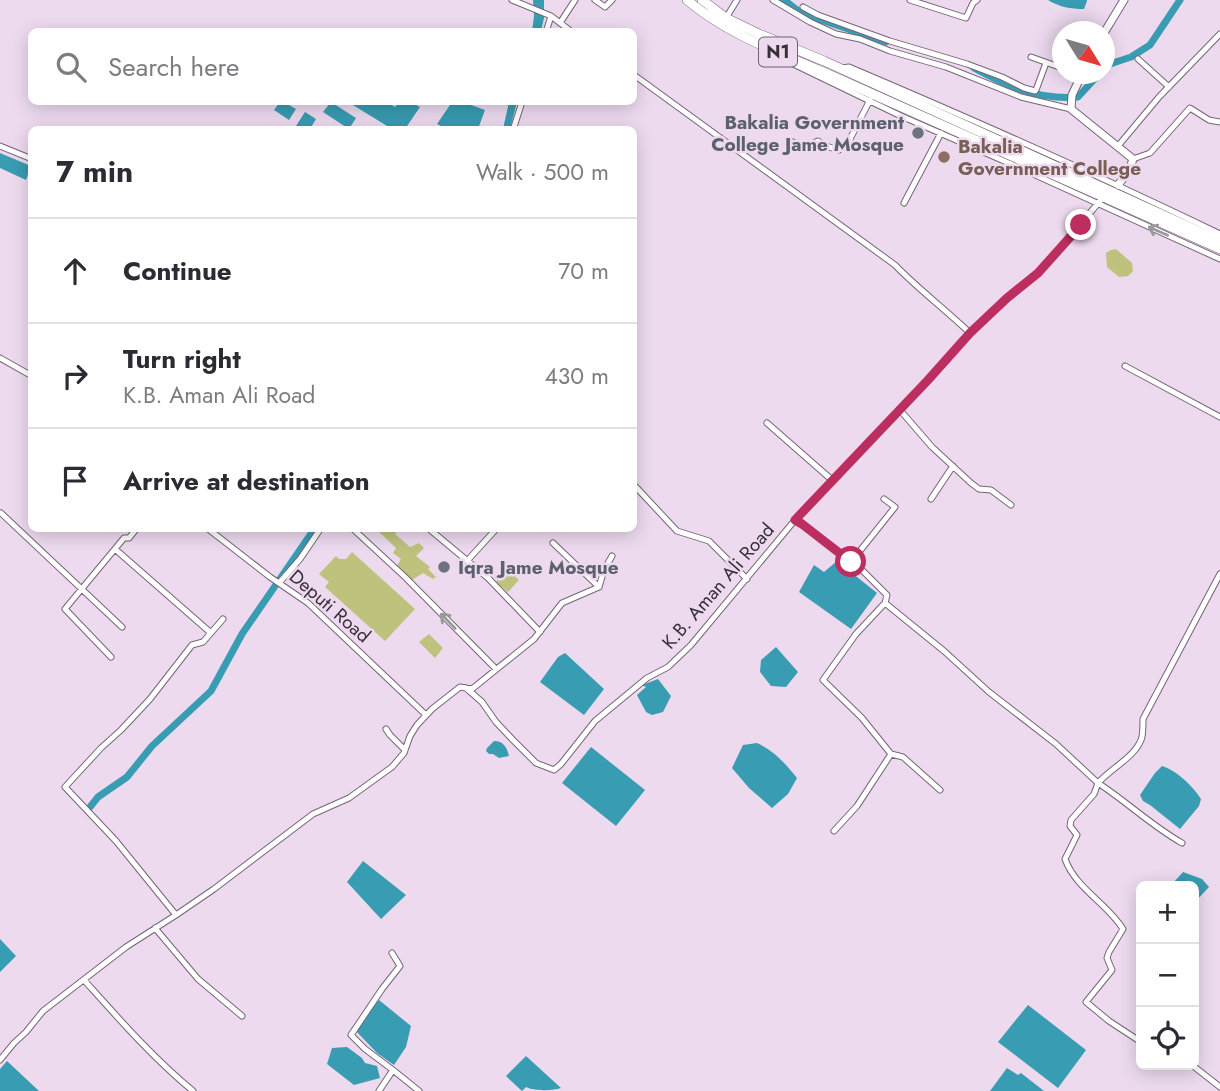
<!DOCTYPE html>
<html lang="en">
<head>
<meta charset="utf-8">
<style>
  :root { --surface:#fff; --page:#f7f7f7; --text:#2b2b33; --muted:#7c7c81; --line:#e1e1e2 }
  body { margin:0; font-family:Jost,sans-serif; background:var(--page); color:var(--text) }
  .controls { position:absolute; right:21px; bottom:21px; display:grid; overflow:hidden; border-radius:10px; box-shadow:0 4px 18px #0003 }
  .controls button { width:63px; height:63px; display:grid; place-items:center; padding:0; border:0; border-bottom:2px solid var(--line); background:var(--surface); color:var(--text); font:35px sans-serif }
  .compass { position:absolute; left:1052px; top:21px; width:63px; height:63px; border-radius:50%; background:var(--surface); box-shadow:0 4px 18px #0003; rotate:127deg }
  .stop { position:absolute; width:21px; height:21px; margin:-16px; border:5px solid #bb2e5f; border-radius:50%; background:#fff }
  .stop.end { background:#bb2e5f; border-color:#fff; box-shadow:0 2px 7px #0008 }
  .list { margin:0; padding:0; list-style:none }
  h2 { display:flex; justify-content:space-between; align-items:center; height:91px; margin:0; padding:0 28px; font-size:30px }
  h2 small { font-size:23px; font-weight:400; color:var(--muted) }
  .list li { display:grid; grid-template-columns:46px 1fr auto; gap:21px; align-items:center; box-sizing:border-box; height:105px; padding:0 28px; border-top:2px solid var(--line) }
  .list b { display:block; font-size:26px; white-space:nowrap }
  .list p { margin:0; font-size:23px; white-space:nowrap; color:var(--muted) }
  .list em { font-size:23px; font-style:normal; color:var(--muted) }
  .icon { flex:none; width:38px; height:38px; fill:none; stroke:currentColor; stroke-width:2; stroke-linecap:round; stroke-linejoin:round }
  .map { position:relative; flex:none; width:1220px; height:1091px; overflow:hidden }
  .search { position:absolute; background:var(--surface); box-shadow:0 4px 18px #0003; left:28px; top:28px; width:609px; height:77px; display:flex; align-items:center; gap:18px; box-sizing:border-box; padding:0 24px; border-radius:10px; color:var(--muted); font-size:26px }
  .panel { position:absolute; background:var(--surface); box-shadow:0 4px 18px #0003; left:28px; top:126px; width:609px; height:406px; border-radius:10px }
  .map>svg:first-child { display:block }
</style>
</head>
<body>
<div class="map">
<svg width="1220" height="1091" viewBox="0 0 1220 1091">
  <rect width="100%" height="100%" fill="#eddaef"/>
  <path fill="#bfc27c" d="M1116,249L1132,263L1133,271L1128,276L1119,277L1107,267L1106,253L1111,250Z
    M376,529H399L395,534L410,547L419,543L424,548L416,556L430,567L428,569L436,577L433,579L423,573L412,580L397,566L401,559L393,553L396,548Z
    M352,552L415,609L385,641L325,587L329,582L319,574L336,556L339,559H346Z
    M506,568L519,580L508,592L496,582Z
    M429,634L443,648L435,658L419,642Z"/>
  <path fill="#389cb2" d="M533,0H544V18L541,31L532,32L534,16Z
    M1048,0H1087V1L1084,9C1071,9 1059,7 1048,0Z
    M280,102H284L296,109L289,120L274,110Z
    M331,102L356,118L349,129L323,112Z
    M348,102H387L395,107L399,102H411L420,107L405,129H392Z
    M452,102H463L485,110L478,129H447L437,124Z
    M509,102H517L510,129H503Z
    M305,112L316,119L310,129H301L296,126Z
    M0,153L31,166L26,180L0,168Z
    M837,561L877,593L851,629L799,592L814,565L824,572Z
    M776,647L798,672L786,687L771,686L760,672L761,660Z
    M565,653L604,689L584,715L540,682L558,657Z
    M658,679L671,696L663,712L652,715L646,712L637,695L646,687L642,685Z
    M494,741C503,741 507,747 509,756L499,758L493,754H489L486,751L487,748Z
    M757,743C774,751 785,763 797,778L788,794L772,808L749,788L732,768L743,745Z
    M591,747L645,790L616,826L562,783Z
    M1162,766C1176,770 1193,786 1201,799L1199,806L1180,829L1150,805L1143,801L1140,795L1155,773Z
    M363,861L406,895L381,919L347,882Z
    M1183,872L1202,879L1209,887L1194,903V886H1173V883Z
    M0,939L16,956L0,972Z
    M379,1000L411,1026L406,1047L394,1065L377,1053L357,1032L363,1019Z
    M1028,1005L1086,1050L1058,1088L998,1042Z
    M347,1047L362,1058L365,1063L377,1066L380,1078L354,1085L327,1064L332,1048Z
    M526,1056L561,1088C552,1091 534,1091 526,1087L522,1091L506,1076Z
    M7,1061L39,1091H0V1069Z
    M1007,1068L1018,1075L1021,1073L1044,1091H990Z"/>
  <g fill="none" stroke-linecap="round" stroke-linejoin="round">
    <path stroke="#389cb2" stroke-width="7" d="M784,0L801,13L886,42
      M974,68C1009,87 1037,100 1078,97L1099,74
      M1104,68L1107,65L1131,57L1150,45L1180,0
      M90,807L98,797L127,777L152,746L211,691L242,634L315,528"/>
    <defs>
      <path id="minor" d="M512,0L551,16L572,32
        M595,0L605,7L612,0
        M773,0L810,22L836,34L860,39L890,51L946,67L1021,97L1071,109
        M910,0L966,18L973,3L977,0
        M803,7L818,15L890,41L967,64L1002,77L1024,88L1035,91L1036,90L1046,63
        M726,18L737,0
        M560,23L575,0
        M546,32L551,16
        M1031,57L1062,68
        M781,58L901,116L1011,164L1220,259
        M1138,59L1169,87
        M842,68L849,67C974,120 1098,175 1220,234
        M634,75L895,265C918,289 945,309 970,333
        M513,130L522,102
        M793,142C808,150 805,147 818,141L829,147L839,150L850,139L870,100
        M0,146L32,159
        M1118,146L1159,97L1220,34
        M1133,159L1150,153L1190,108L1209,120L1220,122
        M904,203L941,133
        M0,358L32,376
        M1125,366L1220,417
        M900,410L932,447L971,483L979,489L991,490L1011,505
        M767,423L832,480
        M634,485L677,531L709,541L747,579
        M931,499L953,466
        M1,513L122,627
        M795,520L802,524L863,571L887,595L885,603L944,651L989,692L1056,744L1098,783L1094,794L1071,820L1070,826L1077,835L1065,859C1076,889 1107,903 1123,929L1109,952L1107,958L1112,970L1086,1002L1109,1021L1141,1042
        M207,528L270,577L308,603L426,715
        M352,528L405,577L496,669
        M428,528L488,578L540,632
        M115,549L211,633
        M467,561L497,528
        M851,562L895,507L884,499
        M279,583L300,559L321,528
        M599,587L604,570L612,556
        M111,657L65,609L124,538H129L137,528
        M466,688L482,702L496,722L513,740L536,763L554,770L561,764L595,721L647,678L668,667L691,645L795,520L928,380L970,333L1007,298L1038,273L1101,200
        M386,729L390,735L405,750
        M891,754L903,757L940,790
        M834,831L857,806L891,754L862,718L823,680L856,634L885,603
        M1182,843C1152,826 1127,802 1098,783C1111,768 1137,756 1142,737C1143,731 1143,725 1143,719L1220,574
        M176,915L214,889L313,814L349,798L392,767L404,753L410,736L417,725L432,709L460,687L472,689L534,639L562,603L599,587L553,543
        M155,928L198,979L242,1016
        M84,980C119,1019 153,1058 193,1091
        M0,1060L14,1043L26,1032L43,1011L126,947L176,915L116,841L65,787L101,748L121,730L150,699L192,645L203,642L223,619
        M1192,1065L1220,1087
        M393,1070L419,1091
        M379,1091L393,1070L365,1049L351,1035L382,989L400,966L392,953"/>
      <path id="tertiary" d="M1104,33L1124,0
        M1082,74L1072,95L1071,109L1133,159L1129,171L1118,185"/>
      <path id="trunk" d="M687,0C726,33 775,51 821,71L1220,249
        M702,0L726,18L759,34L824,61L1220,241"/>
    </defs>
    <use href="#minor" stroke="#756577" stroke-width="7"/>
    <use href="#tertiary" stroke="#756577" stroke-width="9"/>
    <use href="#trunk" stroke="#756577" stroke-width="10"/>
    <use href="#minor" stroke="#fff" stroke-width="5"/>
    <use href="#tertiary" stroke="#fff" stroke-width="7"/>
    <use href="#trunk" stroke="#fff" stroke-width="9"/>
  </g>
  <defs><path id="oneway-shaft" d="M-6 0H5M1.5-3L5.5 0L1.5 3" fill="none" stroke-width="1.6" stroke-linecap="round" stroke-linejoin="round" transform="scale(1.75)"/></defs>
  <g stroke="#9b989c">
    <use href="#oneway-shaft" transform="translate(1158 231) rotate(-156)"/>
    <use href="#oneway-shaft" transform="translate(448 621) rotate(-134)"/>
  </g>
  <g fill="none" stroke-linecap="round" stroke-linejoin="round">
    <path stroke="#bb2e5f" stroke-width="9" d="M851,562L802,524L795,520L928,380L970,333L1007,298L1038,273L1081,225"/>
  </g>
  <g fill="#6b7280" stroke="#eddaef" stroke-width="2.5">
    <circle cx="918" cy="133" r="7"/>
    <circle cx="444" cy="567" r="7"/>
  </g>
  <circle fill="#8d6e63" stroke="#eddaef" stroke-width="2.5" cx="944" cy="157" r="7"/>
  <g text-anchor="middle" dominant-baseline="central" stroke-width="5" stroke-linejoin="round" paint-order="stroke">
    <rect fill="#eddaef" stroke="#6e636f" stroke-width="2" x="759" y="37.5" width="38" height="29" rx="5"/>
    <g font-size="18" font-weight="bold" fill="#373038">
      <text x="778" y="52">N1</text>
    </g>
    <g font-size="19" font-weight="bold" fill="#5b616d" stroke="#eddaef" text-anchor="end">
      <text x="904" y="122">Bakalia Government<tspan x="904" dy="22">College Jame Mosque</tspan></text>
      <text x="458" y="567" text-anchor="start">Iqra Jame Mosque</text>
    </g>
    <g font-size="19" font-weight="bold" fill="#785e54" stroke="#eddaef" text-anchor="start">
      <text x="958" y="146">Bakalia<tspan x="958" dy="22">Government College</tspan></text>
    </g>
    <g font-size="19" fill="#373038" stroke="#eddaef">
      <text transform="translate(718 586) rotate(-49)">K.B. Aman Ali Road</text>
      <text transform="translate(330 606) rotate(41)">Deputi Road</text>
    </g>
  </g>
</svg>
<div class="controls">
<button>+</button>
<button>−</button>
<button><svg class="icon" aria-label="locate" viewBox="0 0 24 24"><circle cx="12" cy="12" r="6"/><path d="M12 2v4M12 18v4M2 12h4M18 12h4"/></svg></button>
</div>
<svg class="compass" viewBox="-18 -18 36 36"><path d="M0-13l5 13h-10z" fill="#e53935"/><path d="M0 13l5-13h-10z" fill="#7c7c81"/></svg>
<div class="stop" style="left:851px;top:562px"></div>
<div class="stop end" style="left:1081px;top:225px"></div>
<div class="search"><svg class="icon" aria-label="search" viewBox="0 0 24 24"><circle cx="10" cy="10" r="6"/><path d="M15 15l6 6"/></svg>Search here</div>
<section class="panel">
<h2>7 min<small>Walk · 500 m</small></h2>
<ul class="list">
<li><svg class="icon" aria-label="ahead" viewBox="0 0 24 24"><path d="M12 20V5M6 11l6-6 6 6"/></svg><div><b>Continue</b></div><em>70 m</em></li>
<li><svg class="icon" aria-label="right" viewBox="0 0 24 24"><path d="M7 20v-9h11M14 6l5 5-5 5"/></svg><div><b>Turn right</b><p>K.B. Aman Ali Road</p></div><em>430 m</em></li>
<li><svg class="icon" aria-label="arrive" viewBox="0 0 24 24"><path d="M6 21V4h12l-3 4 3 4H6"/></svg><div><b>Arrive at destination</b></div></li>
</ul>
</section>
</div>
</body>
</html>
